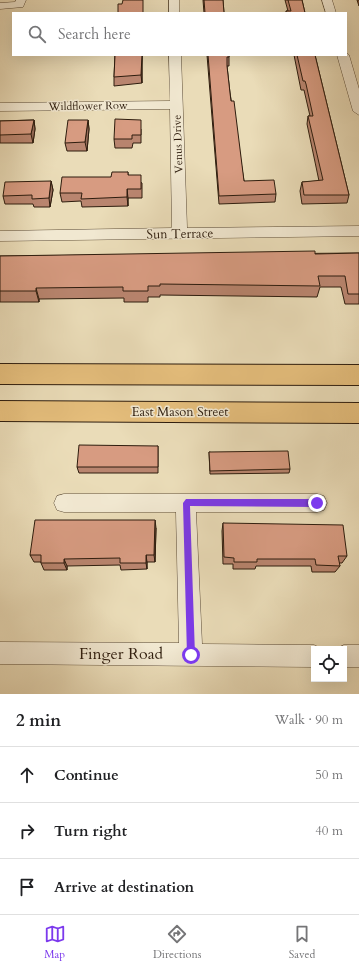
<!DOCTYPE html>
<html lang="en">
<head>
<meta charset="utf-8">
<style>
  :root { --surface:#fff; --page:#f6f6f6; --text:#202124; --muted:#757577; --line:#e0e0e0; --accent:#7c3aed }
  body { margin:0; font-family:Cardo,serif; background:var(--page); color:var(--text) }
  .controls { position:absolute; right:12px; bottom:12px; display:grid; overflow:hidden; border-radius:0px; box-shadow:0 4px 16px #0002 }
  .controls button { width:36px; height:36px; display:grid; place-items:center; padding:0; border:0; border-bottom:1px solid var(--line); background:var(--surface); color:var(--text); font:20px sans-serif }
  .stop { position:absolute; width:12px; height:12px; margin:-9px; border:3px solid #7c3aed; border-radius:50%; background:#fff }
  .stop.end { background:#7c3aed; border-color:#fff; box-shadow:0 1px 4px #0008 }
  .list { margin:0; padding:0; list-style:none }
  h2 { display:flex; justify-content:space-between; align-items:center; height:52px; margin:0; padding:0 16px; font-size:17px }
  h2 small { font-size:13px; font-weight:400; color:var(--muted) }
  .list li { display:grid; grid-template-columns:26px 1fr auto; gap:12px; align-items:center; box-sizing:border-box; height:56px; padding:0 16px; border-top:1px solid var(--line) }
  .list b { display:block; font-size:15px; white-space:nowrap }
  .list em { font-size:13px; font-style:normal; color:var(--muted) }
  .icon { flex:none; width:22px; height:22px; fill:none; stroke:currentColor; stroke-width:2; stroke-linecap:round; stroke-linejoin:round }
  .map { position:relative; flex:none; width:359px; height:694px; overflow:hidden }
  .search { position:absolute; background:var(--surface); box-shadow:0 4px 16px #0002; left:12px; right:12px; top:12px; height:44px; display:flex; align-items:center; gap:10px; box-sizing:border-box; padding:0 14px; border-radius:0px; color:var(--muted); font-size:15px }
  .sheet { height:220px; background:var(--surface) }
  nav { display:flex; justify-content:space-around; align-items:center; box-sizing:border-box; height:56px; border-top:1px solid var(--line); background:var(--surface); font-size:11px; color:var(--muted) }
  nav a { display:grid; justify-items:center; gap:2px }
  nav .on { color:var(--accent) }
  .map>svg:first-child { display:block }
</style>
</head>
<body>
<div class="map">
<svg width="359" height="694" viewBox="0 0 359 694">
  <rect width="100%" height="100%" fill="#eadcb8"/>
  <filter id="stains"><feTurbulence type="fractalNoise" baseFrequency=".005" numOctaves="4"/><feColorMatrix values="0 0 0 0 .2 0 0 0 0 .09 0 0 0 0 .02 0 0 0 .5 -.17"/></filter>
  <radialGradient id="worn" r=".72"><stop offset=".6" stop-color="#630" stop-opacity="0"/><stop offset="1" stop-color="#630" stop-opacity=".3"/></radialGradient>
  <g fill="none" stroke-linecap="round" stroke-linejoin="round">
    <defs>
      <path id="minor" d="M16,0H26L23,7L0,9V3L15,2Z
        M169,0H179V13H169Z
        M322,0H332L336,13H326Z
        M346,52L349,55L359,89V115L353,111L337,55H346Z
        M169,55H181L187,228L359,226V236L0,241V231L172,228L170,109L0,111V103L170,101Z
        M64,494H317L324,496L327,503L324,510L317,512H196L202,644L314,645L322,649H314V667L0,664V642L179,643L176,512H64L57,510L54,503L57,496Z
        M344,645H359V667H344V649H336Z"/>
      <path id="major" d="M0,364L359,365V385L0,384Z
        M0,401L359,403V423L0,421Z"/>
    </defs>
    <use href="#minor" stroke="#5d4d38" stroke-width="1"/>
    <use href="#major" stroke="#2e1d0e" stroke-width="2"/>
    <use href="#minor" fill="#f1e8d1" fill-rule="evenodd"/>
    <use href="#major" fill="#e5be7c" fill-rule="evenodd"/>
  </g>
  <path fill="#b9856f" stroke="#2e1d0e" d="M203,0H223L224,13H204Z
    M285,0H302L305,13H286V11H288Z
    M357,0H359V6Z
    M115,55H142V83L114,86V77Z
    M207,55H229V66H227L230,93L244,181L276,194L275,202L219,204Z
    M294,55H315L349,195L347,203L302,204L300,191L302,182L319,181L307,124L308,116H310L304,90H301Z
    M34,120L35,129L33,143H0V121Z
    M88,120L89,129L87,151H67L65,143Z
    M141,129V143H133L132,148H115L114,139Z
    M128,172V175L142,183V198H128V206L82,207L81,201L62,202L60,193Z
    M51,181L53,190L50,207H34L33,204H5L3,196Z
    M359,253V304H345L341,287H320L317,297L160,295V297H148V302H124V298L39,299V302H0V256Z
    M158,446V473H79L77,467Z
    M209,452L290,469L289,473L210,474Z
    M223,523L347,556L342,563H339L340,566L335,572H312L311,566H256L255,569H233V564H223L222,531Z
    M156,528L155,562H147V569L121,570L120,565L67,566V570H44L41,563V562H34L30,555Z"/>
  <path fill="#966c5a" stroke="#2e1d0e" d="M142,55V83L141,75Z
    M34,120L35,129L33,143L31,134Z
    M88,120L89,129L87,151L85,142Z
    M51,181L53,190L50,207L49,198Z
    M127,189L128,198V206L127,197Z
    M36,288L39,299V302L36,291Z
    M155,520L156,528L155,562L154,555Z
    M146,555L147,562V569L146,563Z
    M64,559L67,566V570L64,563Z"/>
  <path fill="#d79b81" stroke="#2e1d0e" d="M123,0H143V13H118V4H122Z
    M204,0H223L224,13H205Z
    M288,0H302L305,13H287L286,11H291Z
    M115,55H142L141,75L114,77Z
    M208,55H229V57H227V66L230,93L231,101H234L244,181L274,180L276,194L219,196Z
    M297,55H315L349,195H304L302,182L323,180L308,116H313L306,84L305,81H303Z
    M115,119L141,120V135H132V139H114Z
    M34,120L31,134L0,135V121Z
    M68,120H88L85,142L65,143Z
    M112,172H128V175H141V189H127V197L81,199L82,193H60L62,177H111Z
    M51,181L49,198L32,199V195L3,196L5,182Z
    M315,251V254L359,253V294H348L345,276H318L320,286L160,284V286H148V291H123V287L36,288V291H0V256Z
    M79,445L158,446V467H77Z
    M288,451L290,469L210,471L209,452Z
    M35,520H155L154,555H146V563H120V558L64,559V563H41V555H30Z
    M223,523L343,525L347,556H338L340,566L316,565L315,559H257V562H234V558L224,557Z"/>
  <path fill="#7c3aed" d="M186,499H317L321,503L317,507L190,506L195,655L191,659L187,655L183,503Z"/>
  <g text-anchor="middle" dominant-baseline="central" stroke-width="3" stroke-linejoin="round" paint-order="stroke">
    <g font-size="11" fill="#2e1d0e" stroke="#f1e8d1">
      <text transform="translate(88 106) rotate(-1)">Wildflower Row</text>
      <text transform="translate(178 144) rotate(-92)">Venus Drive</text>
    </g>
    <g font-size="13" fill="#2e1d0e" stroke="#f1e8d1">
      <text transform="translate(180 234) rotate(-1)">Sun Terrace</text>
      <text x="180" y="412">East Mason Street</text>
    </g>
    <g font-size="16" fill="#2e1d0e" stroke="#f1e8d1">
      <text x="121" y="654">Finger Road</text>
    </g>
  </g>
  <rect width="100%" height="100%" filter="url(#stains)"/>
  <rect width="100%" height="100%" fill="url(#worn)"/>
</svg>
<div class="controls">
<button><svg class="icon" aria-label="locate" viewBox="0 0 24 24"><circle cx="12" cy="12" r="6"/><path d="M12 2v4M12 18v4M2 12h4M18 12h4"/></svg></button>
</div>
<div class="stop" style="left:191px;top:655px"></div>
<div class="stop end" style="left:317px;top:503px"></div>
<div class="search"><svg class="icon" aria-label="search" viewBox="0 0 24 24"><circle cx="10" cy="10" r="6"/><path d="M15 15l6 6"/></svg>Search here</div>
</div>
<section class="sheet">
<h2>2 min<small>Walk · 90 m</small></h2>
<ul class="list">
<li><svg class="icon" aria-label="ahead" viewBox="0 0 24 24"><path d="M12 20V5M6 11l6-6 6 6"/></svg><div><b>Continue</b></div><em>50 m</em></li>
<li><svg class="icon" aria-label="right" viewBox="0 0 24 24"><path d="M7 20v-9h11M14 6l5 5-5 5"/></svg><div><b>Turn right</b></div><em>40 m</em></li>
<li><svg class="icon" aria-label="arrive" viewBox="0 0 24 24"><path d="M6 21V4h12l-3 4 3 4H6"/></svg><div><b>Arrive at destination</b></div></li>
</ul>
</section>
<nav>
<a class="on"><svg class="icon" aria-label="map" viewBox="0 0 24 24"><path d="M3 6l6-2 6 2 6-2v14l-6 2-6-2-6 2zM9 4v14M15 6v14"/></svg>Map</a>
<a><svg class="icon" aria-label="directions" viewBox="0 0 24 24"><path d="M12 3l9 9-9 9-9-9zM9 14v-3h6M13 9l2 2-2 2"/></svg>Directions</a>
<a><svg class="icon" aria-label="saved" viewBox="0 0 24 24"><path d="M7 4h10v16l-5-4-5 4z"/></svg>Saved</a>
</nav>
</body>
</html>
